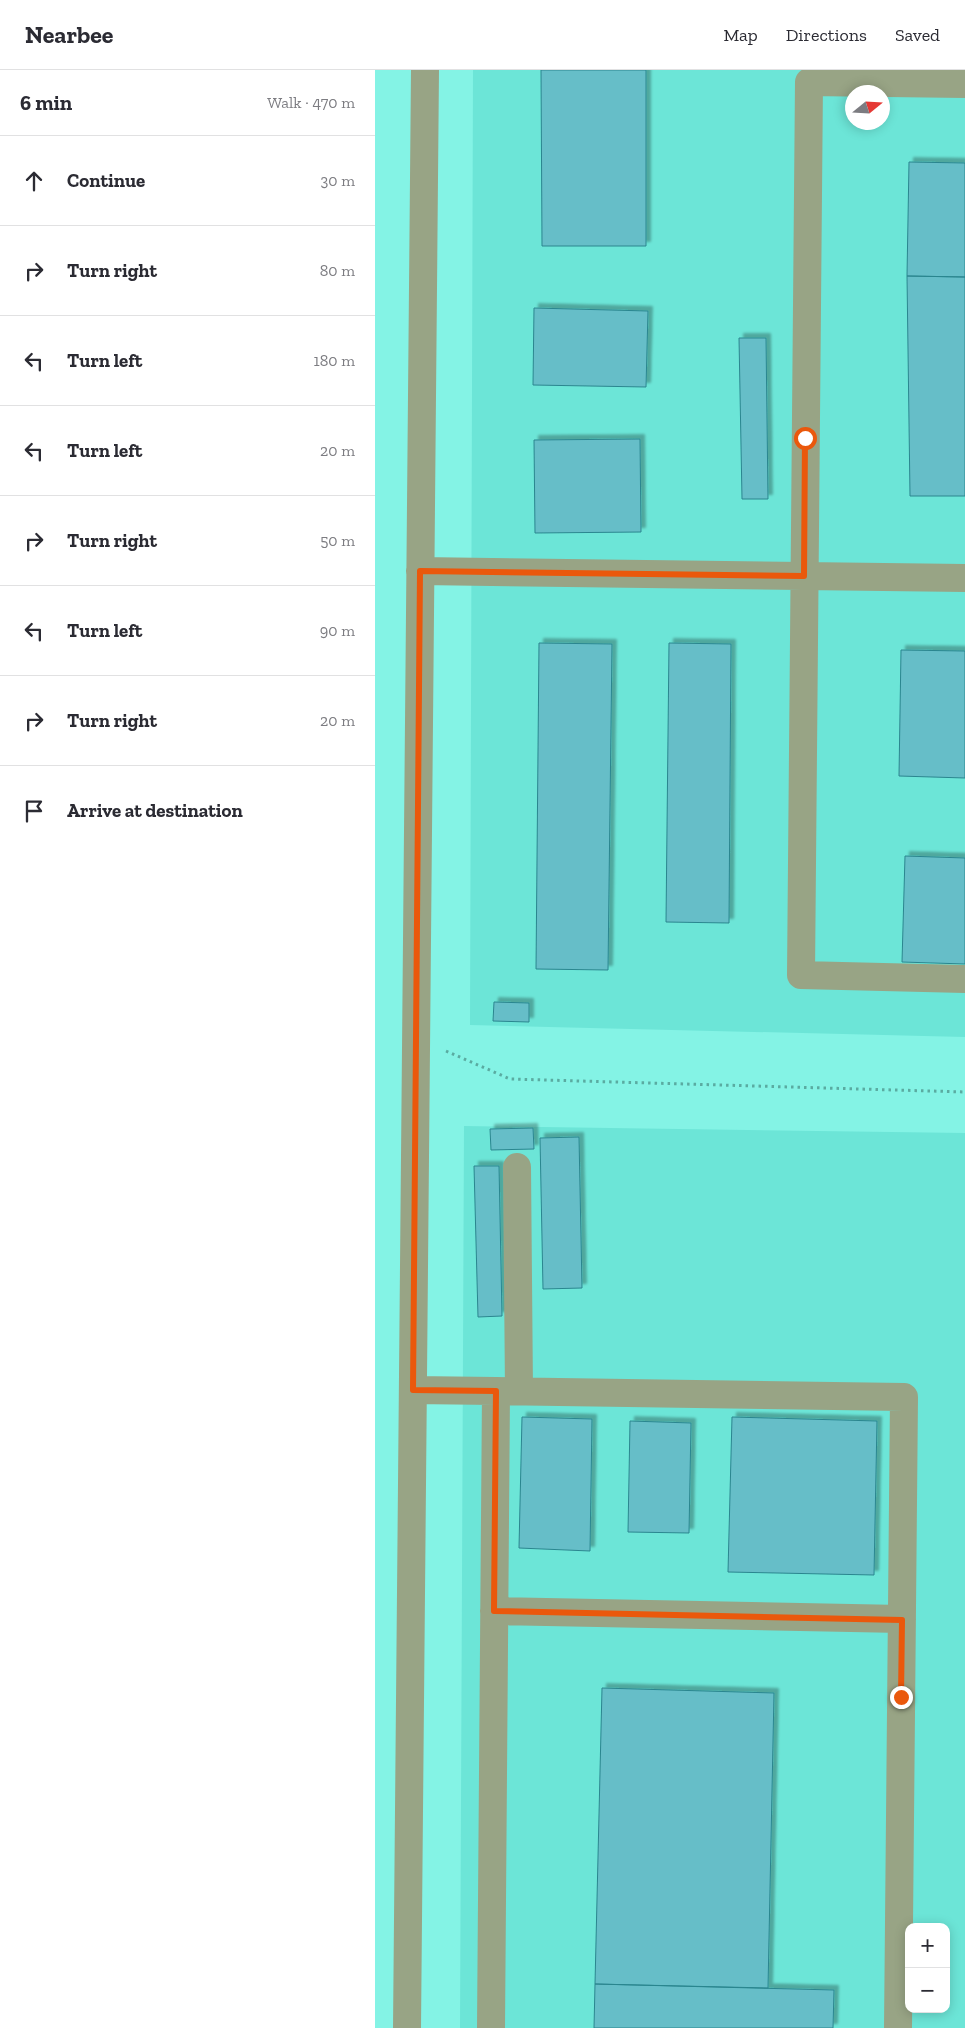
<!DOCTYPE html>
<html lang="en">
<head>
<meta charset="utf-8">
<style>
  :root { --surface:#fff; --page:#f7f7f7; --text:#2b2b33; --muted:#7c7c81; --line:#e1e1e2 }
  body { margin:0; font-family:"Zilla Slab",serif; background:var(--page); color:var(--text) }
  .controls { position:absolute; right:15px; bottom:15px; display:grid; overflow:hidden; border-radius:10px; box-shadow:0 2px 12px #0003 }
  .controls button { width:45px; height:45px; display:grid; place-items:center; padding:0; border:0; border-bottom:1px solid var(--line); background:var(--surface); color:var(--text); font:25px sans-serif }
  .compass { position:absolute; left:470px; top:15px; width:45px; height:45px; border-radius:50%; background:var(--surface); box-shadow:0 2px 12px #0003; rotate:72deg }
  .stop { position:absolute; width:15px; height:15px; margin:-11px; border:4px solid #ea580c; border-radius:50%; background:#fff }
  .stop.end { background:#ea580c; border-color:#fff; box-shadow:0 1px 5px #0008 }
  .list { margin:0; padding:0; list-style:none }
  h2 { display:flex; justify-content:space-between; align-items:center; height:65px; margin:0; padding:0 20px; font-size:21px }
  h2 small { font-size:16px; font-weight:400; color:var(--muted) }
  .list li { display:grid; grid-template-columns:32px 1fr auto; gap:15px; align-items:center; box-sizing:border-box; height:90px; padding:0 20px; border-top:1px solid var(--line) }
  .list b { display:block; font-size:19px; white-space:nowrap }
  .list em { font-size:16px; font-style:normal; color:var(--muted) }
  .icon { flex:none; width:28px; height:28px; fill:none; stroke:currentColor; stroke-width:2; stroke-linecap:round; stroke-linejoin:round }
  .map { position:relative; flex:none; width:590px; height:1958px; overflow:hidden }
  header { display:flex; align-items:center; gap:30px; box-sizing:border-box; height:70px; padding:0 25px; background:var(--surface); border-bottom:1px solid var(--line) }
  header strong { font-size:24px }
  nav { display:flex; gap:28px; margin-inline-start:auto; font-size:18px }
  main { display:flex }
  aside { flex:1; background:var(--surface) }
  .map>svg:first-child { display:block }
</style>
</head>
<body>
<header>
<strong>Nearbee</strong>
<nav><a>Map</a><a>Directions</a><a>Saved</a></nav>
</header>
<main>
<aside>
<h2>6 min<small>Walk · 470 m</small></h2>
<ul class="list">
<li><svg class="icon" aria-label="ahead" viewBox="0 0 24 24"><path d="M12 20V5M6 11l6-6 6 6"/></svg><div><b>Continue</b></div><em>30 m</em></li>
<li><svg class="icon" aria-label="right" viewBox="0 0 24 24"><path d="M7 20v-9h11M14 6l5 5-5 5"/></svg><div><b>Turn right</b></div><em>80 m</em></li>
<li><svg class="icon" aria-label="left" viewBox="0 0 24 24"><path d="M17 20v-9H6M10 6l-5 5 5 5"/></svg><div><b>Turn left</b></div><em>180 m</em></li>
<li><svg class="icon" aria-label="left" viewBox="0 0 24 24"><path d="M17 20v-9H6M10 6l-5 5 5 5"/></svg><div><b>Turn left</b></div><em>20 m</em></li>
<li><svg class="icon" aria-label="right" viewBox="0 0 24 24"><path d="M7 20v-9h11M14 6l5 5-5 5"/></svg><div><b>Turn right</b></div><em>50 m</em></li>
<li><svg class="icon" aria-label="left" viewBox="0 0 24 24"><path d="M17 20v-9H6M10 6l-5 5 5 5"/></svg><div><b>Turn left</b></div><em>90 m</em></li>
<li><svg class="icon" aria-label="right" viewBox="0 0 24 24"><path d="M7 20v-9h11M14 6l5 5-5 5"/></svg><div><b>Turn right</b></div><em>20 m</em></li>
<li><svg class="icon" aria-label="arrive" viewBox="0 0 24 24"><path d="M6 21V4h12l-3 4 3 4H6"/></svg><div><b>Arrive at destination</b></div></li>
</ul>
</aside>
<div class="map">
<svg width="590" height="1958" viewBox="0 0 590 1958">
  <defs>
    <filter id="shadow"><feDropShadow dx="4.5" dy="-4.5" stdDeviation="1" flood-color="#0004"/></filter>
  </defs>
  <rect width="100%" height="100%" fill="#84f3e5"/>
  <path fill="#6ce5d7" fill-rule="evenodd" d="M98,0H590V967L95,955ZM478,22H508V52H478Z
    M89,1056L590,1063V1958H85ZM534,1857H571V1939H534Z"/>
  <path fill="#66bec8" stroke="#2b868f" filter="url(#shadow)" d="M166,0H271V176H167Z
    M534,92L590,93V207L532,206Z
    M532,206L590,207V426H535Z
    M159,238L273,241L271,317L158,315Z
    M364,268H391L393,429H367Z
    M265,369L266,462L160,463L159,370Z
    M164,573L237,574L233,900L161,899Z
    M294,573L356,574L354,853L291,852Z
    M526,580L590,581V708L524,706Z
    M530,786L590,788V894L527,892Z
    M119,932L154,933V952L118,951Z
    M158,1058L159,1079L116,1080L115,1059Z
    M204,1067L207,1218L168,1219L165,1068Z
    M99,1096H124L127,1246L103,1247Z
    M147,1347L217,1349L215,1481L144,1478Z
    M357,1347L502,1351L499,1505L353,1502Z
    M255,1351L316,1353L314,1463L253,1462Z
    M227,1618L399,1623L393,1918L220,1914Z
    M220,1914L459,1920L458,1958H219Z"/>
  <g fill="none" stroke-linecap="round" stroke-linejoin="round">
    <path stroke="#5aaba1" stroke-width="3" stroke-dasharray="2.5 4" stroke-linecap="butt" d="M71,981L135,1009L590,1022"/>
    <path stroke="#98a485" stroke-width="28" d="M590,14L434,12L426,905L590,909
      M45,501L590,508
      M142,1097L144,1321
      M38,1320L121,1321
      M119,1541L527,1549
      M32,1958L50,0
      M116,1958L121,1321L529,1327L523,1958"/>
  </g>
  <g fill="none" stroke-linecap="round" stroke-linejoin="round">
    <path stroke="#ea580c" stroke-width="6" d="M430,368L429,506L45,501L38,1320L121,1321L119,1541L527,1550L526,1627"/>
  </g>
</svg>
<div class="controls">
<button>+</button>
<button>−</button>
</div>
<svg class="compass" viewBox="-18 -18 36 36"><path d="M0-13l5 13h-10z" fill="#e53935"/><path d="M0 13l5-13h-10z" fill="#7c7c81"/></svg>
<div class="stop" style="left:430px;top:368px"></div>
<div class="stop end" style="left:526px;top:1627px"></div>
</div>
</main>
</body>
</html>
